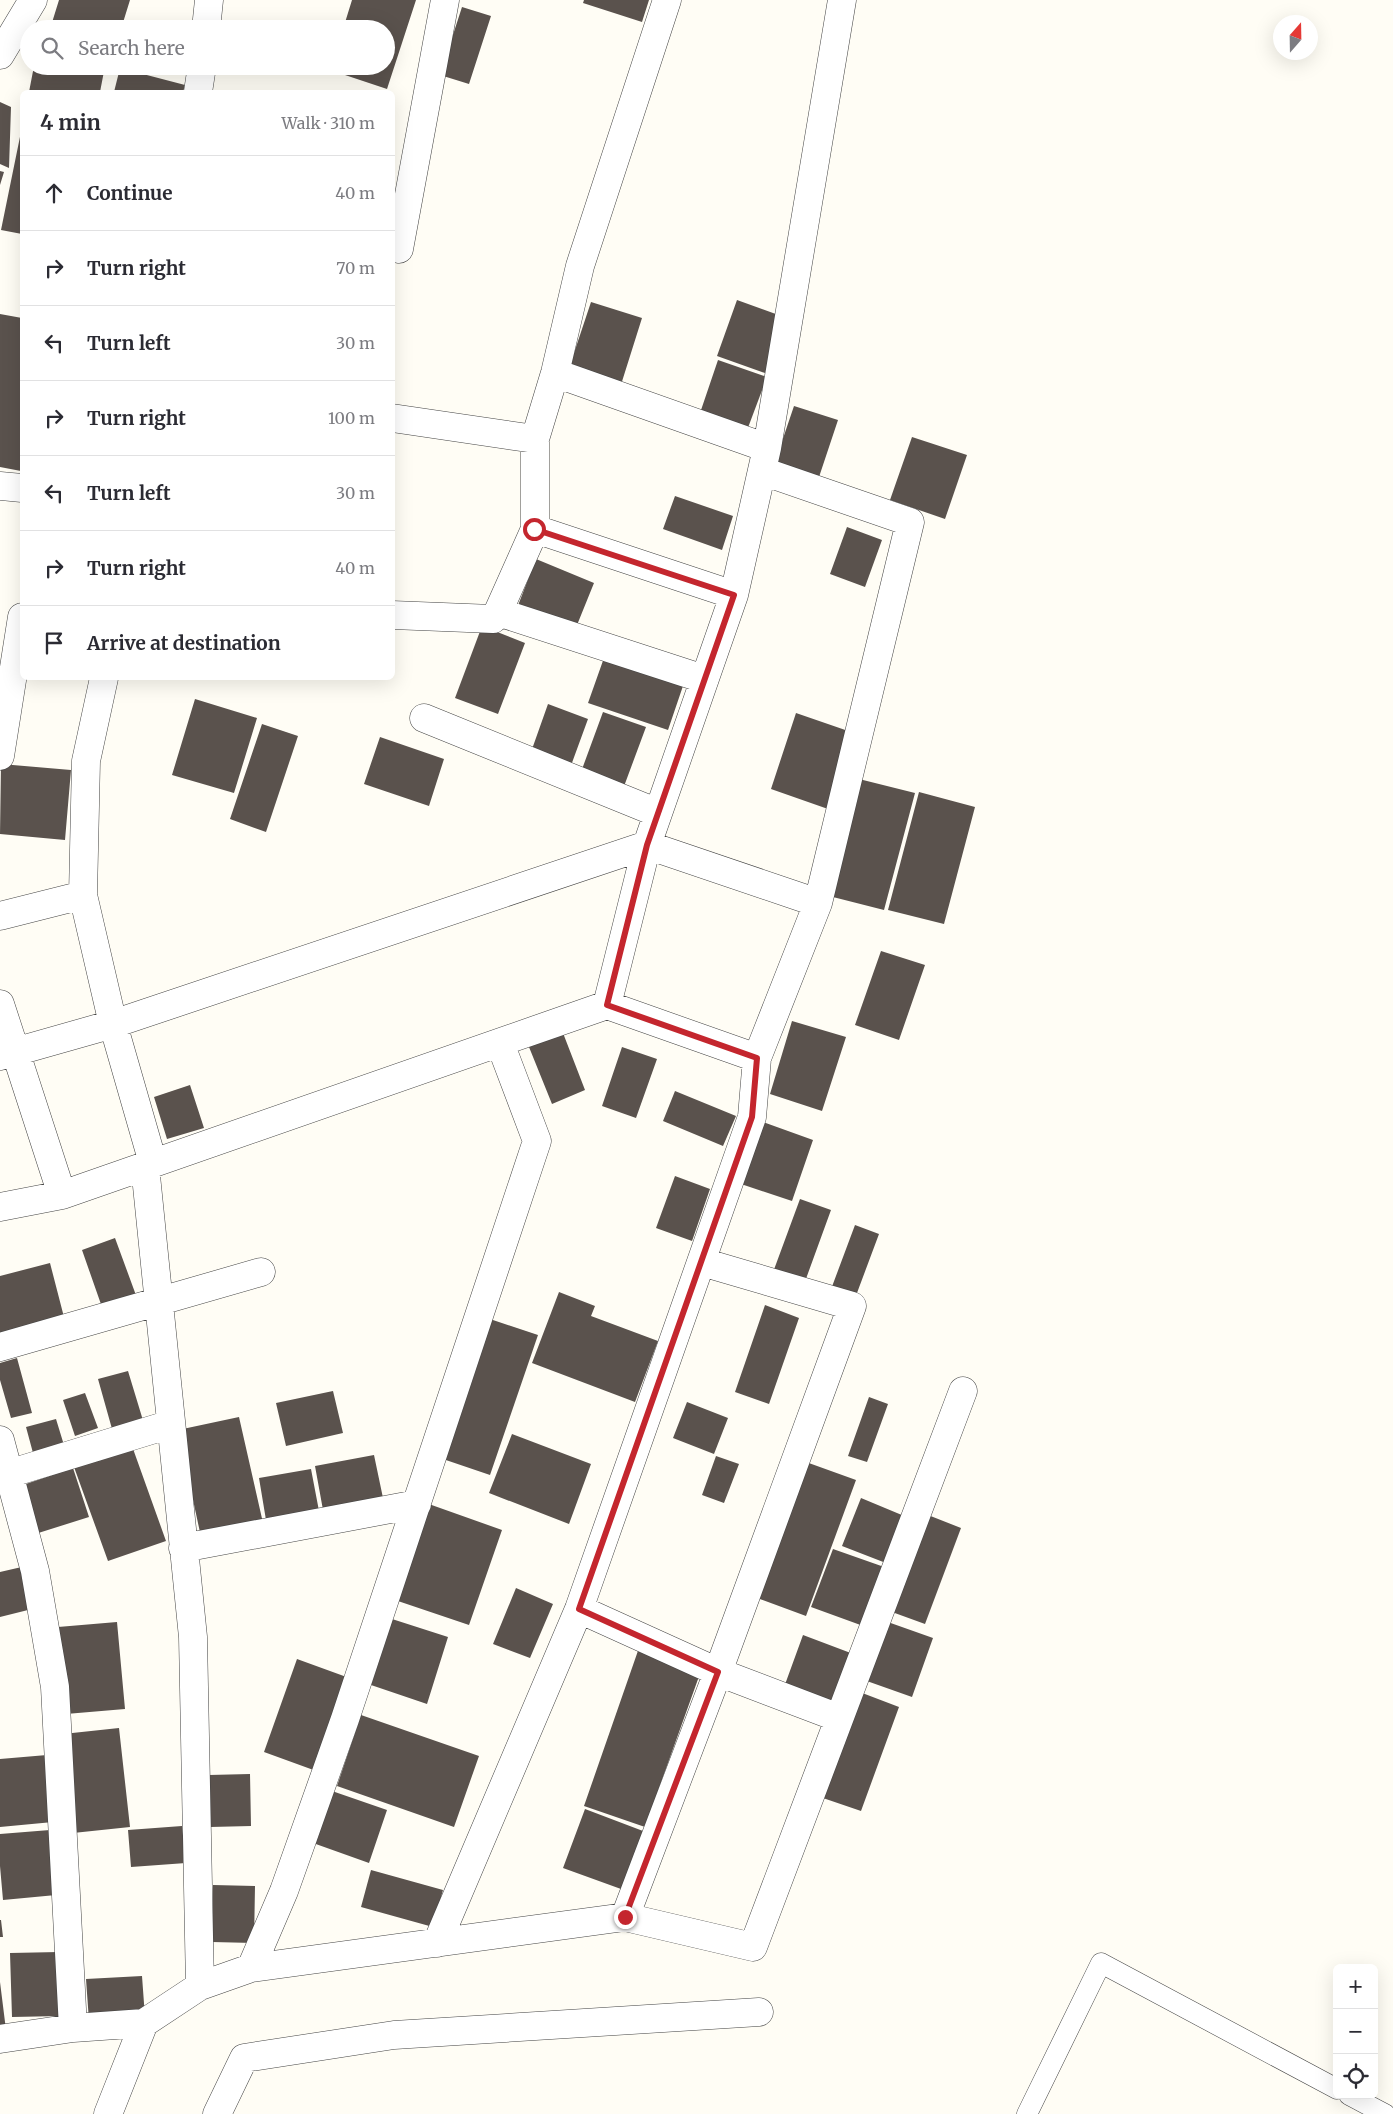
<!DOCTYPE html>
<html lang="en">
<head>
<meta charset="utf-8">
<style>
  :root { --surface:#fff; --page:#f2f2f3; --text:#2b2b33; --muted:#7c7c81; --line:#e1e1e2 }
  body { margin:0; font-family:Merriweather,serif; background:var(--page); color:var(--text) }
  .controls { position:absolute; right:15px; bottom:15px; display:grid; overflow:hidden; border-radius:8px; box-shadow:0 5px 20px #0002 }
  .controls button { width:45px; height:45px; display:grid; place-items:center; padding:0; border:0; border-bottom:1px solid var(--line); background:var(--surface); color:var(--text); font:25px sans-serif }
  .compass { position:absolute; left:1273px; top:15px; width:45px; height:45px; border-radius:50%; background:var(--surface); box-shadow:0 5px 20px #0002; rotate:20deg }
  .stop { position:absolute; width:15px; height:15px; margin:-11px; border:4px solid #c4262e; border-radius:50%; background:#fff }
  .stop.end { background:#c4262e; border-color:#fff; box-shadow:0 1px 5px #0008 }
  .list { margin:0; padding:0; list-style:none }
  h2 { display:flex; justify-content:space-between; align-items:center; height:65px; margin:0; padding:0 20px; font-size:21px }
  h2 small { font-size:16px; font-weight:400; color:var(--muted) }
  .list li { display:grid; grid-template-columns:32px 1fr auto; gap:15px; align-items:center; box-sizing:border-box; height:75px; padding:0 20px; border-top:1px solid var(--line) }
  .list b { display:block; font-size:19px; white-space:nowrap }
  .list em { font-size:16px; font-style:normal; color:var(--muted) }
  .icon { flex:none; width:28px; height:28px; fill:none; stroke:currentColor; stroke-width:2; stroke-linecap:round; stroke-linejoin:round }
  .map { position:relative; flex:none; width:1393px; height:2114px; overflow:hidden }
  .search { position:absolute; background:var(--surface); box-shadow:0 5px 20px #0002; left:20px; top:20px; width:375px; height:55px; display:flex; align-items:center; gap:12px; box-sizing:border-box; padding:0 18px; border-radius:28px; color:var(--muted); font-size:19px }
  .panel { position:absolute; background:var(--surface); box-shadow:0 5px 20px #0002; left:20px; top:90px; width:375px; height:590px; border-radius:8px }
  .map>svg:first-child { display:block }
</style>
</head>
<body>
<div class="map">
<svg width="1393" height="2114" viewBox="0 0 1393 2114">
  <rect width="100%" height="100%" fill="#fffdf5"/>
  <path fill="#5a524d" d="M59,0H130L121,29H50Z
    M352,0H416L387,89L330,70L332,66H386V29H343Z
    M584,0H649L642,22L583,3Z
    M462,7L491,16L469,84L440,75Z
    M34,66H105L100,92H29Z
    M120,68L185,85L183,92H114Z
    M0,102L11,107L9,168L0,164Z
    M22,127V234L1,230Z
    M0,171L4,172L0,185Z
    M737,300L784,317L765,373L717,356Z
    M591,302L642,318L619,391L567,374Z
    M0,314L22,318V461L21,471L0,467Z
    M718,360L767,377L746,433L699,416Z
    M794,406L838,420L818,480L774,465Z
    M912,437L967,455L945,519L890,500Z
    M675,496L733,516L722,550L663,529Z
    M847,527L882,540L865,587L830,574Z
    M536,559L594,583L575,630L517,608Z
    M482,626L525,643L498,714L455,698Z
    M605,655L684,683L668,730L588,703Z
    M195,699L257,718L234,793L172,775Z
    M548,704L588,719L569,771L531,752Z
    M603,712L646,727L623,789L581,772Z
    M796,713L854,733L828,809L771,789Z
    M262,724L298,736L266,832L230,819Z
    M380,737L444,759L429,806L364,784Z
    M1,764L71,770L65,840L0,834Z
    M859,779L915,793L884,910L829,896Z
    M919,792L975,807L944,924L888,910Z
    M881,951L925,965L899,1040L855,1025Z
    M792,1021L846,1037L822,1111L770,1094Z
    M563,1033L585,1090L552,1104L529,1047Z
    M622,1047L657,1059L636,1118L602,1106Z
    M190,1085L204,1128L167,1139L154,1097Z
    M675,1091L736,1116L723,1146L663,1121Z
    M763,1122L813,1140L792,1201L741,1184Z
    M675,1176L710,1189L692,1241L656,1228Z
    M800,1199L831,1210L803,1287L772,1275Z
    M855,1225L879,1234L854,1301L830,1292Z
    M115,1238L137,1298L103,1310L82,1250Z
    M50,1263L65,1321L0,1337V1276Z
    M559,1292L595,1306L591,1316L658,1341L635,1402L532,1363Z
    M765,1305L799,1318L769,1404L735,1392Z
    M484,1317L538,1335L490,1475L437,1457Z
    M17,1358L32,1413L11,1418L0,1380V1363Z
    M128,1371L145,1427L114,1436L98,1379Z
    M333,1391L343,1433L286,1446L276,1403Z
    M85,1393L98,1428L75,1436L63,1400Z
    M869,1397L888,1404L867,1462L848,1456Z
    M687,1402L728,1418L714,1454L673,1438Z
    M239,1417L263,1523L201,1537L178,1430Z
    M56,1419L67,1455L36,1464L26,1427Z
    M512,1434L591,1464L569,1524L489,1493Z
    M132,1446L166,1541L108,1561L74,1467Z
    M374,1455L383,1498L323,1510L315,1466Z
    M716,1456L739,1464L724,1503L702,1495Z
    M806,1462L856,1480L806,1616L757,1598Z
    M73,1468L89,1517L32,1535L17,1487Z
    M311,1469L319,1511L266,1520L259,1478Z
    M861,1498L909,1518L891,1565L842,1546Z
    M426,1503L502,1530L469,1625L392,1599Z
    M928,1515L961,1528L925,1624L892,1612Z
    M833,1549L887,1568L866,1627L811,1607Z
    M26,1566L36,1608L0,1617V1572Z
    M516,1588L553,1604L530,1658L493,1644Z
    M392,1619L448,1637L427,1704L371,1685Z
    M885,1621L933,1638L912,1697L864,1680Z
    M117,1622L125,1709L66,1714L58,1627Z
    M803,1635L856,1655L835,1711L783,1690Z
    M640,1645L702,1668L645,1827L584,1806Z
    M297,1659L352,1679L319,1772L264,1752Z
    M857,1691L899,1707L861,1811L820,1797Z
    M361,1715L479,1756L454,1827L337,1786Z
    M119,1728L130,1827L73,1833L63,1734Z
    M47,1755L53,1822L0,1827V1759Z
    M250,1774L251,1826L210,1827L209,1775Z
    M332,1791L387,1810L369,1863L313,1843Z
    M585,1809L643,1831L621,1889L563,1868Z
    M182,1826L186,1863L131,1867L128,1830Z
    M50,1830L56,1895L3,1900L0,1866V1834Z
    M371,1870L443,1890L433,1927L361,1907Z
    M213,1885L255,1886L254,1943L212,1942Z
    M0,1920H1L3,1937H0Z
    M59,1952L61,2016L12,2017L10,1953Z
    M142,1976L145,2017L89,2021L86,1979Z
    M0,1982L6,2030H0Z"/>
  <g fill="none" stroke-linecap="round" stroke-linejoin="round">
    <defs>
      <path id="service" d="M1349,2095L1385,2114
        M1027,2114L1101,1963L1337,2089"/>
      <path id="minor" d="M206,29L209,0
        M0,55L33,0
        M198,92L202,66
        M399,249L445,0
        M555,373L767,448
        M392,418L535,439
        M0,486L22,488
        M535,529L734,595
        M498,612L704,679
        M392,615L493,619L498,612L535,529V439L555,373L580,266L667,0
        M104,678L86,761L83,895L113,1024L153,1163
        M424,718L658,813
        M0,756L22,617
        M0,916L83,895
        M0,1004L62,1195
        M0,1056L113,1024L647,845L818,903
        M757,1058L607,1005L647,845L734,595L767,448L842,0
        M145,1166L193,1637L200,1986
        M0,1207L62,1195L607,1005
        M0,1347L261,1272
        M0,1440L35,1571L55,1687L73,2028
        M8,1474L171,1424
        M183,1548L417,1504
        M579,1609L718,1672L839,1718
        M625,1917L718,1672L852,1306L702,1262
        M437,1943L579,1609L752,1117L757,1058L818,903L910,522L762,471
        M251,1968L284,1891L345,1719L537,1141L500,1043
        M0,2039L73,2028L144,2023L200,1986L251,1968L625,1917L753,1947L963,1391
        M108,2114L144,2023
        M217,2114L244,2058L394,2035L759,2012"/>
    </defs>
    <use href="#service" stroke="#444" stroke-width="21"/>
    <use href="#minor" stroke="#444" stroke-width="29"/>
    <use href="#service" stroke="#fff" stroke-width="20"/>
    <use href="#minor" stroke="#fff" stroke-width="28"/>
  </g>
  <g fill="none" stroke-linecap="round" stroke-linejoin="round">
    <path stroke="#c4262e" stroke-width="6" d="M534,529L734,595L647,845L607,1005L757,1058L752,1117L579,1609L718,1672L625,1917"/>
  </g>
</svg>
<div class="controls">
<button>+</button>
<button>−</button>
<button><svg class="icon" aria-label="locate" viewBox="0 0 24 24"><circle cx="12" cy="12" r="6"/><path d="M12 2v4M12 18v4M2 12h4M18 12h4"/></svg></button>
</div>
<svg class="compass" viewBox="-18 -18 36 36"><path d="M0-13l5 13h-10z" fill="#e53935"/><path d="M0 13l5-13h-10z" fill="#7c7c81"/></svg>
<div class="stop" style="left:534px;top:529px"></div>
<div class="stop end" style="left:625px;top:1917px"></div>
<div class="search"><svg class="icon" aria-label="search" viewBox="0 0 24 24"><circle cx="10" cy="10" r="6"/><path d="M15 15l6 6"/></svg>Search here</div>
<section class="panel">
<h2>4 min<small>Walk · 310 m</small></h2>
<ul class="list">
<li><svg class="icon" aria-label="ahead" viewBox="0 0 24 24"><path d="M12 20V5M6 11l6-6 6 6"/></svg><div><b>Continue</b></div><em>40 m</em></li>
<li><svg class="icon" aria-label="right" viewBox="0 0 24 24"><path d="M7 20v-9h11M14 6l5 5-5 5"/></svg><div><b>Turn right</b></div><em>70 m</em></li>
<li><svg class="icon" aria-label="left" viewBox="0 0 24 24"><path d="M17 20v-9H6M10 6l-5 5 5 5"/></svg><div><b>Turn left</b></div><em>30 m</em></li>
<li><svg class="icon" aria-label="right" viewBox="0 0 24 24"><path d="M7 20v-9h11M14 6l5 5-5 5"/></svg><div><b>Turn right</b></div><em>100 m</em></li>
<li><svg class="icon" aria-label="left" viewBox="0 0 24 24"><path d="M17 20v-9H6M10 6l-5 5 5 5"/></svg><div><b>Turn left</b></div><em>30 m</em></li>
<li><svg class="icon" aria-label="right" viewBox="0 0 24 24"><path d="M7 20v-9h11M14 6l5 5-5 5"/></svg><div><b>Turn right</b></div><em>40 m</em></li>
<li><svg class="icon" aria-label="arrive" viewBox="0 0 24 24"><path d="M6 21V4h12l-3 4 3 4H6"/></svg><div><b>Arrive at destination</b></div></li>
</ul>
</section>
</div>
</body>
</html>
